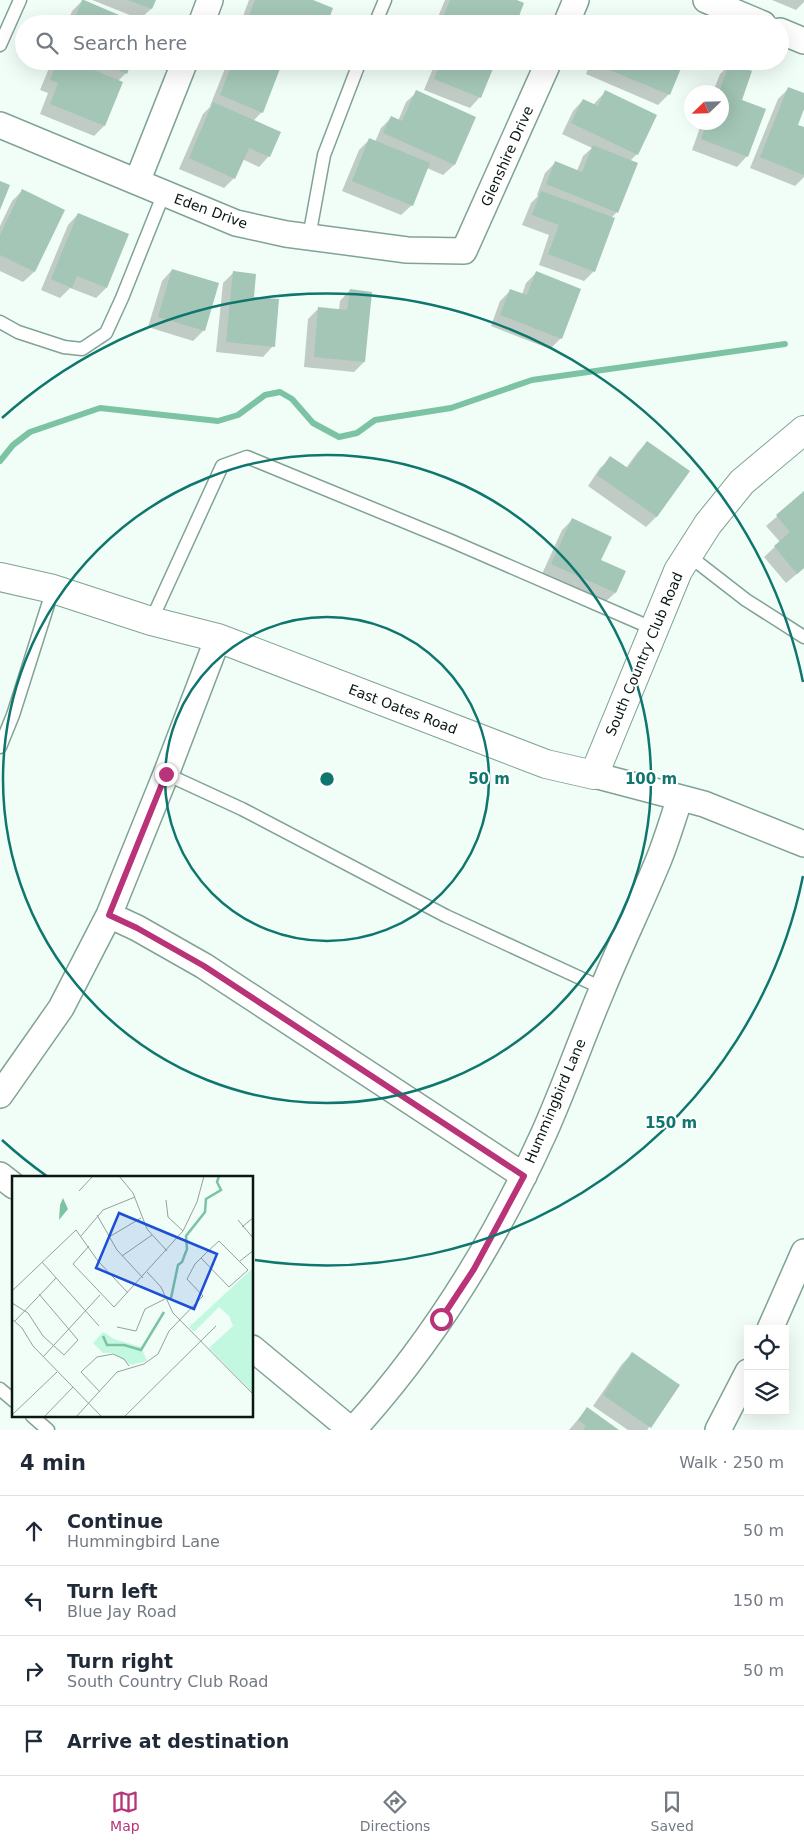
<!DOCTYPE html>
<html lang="en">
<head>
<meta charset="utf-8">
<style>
  :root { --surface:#fff; --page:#f6f6f7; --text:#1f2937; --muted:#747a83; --line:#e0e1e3; --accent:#b83377 }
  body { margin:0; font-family:"DejaVu Sans",sans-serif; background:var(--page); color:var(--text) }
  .controls { position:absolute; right:15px; bottom:15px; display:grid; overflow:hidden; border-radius:0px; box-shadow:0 5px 20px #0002 }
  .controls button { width:45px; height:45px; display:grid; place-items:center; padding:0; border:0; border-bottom:1px solid var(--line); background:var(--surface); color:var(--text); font:25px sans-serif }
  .compass { position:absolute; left:684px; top:85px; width:45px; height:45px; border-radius:50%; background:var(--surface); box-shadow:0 5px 20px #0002; rotate:247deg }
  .stop { position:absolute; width:15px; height:15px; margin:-11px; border:4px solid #b83377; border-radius:50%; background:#fff }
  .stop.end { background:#b83377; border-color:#fff; box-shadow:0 1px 5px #0008 }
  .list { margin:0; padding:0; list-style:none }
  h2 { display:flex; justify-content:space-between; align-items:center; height:65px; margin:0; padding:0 20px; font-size:21px }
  h2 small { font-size:16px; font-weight:400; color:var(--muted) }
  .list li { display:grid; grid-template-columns:32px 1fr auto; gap:15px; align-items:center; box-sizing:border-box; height:70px; padding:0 20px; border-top:1px solid var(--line) }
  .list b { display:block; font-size:19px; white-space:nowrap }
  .list p { margin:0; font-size:16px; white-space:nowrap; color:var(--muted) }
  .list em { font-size:16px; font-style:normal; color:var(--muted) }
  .icon { flex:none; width:28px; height:28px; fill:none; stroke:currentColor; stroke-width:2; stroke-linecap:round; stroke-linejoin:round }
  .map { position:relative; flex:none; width:804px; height:1430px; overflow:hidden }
  .search { position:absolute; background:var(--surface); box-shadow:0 5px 20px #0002; left:15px; right:15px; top:15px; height:55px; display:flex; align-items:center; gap:12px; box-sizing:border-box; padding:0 18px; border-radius:28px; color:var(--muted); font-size:19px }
  .sheet { height:345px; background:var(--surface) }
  nav { display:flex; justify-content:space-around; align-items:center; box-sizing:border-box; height:70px; border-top:1px solid var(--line); background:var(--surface); font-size:14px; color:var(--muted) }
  nav a { display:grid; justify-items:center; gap:2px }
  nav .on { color:var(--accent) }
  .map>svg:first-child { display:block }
</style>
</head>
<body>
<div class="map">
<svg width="804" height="1430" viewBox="0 0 804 1430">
  <rect width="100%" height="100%" fill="#f0fef7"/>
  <path fill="#0003" d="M92,0H154L151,9L140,19Z
    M249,0H309L326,24H240Z
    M445,0H514L515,24H435Z
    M772,0H804V2L796,10Z
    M82,1L136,24H67L72,11Z
    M56,61H131L126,73L118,81L104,126L94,136L40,114L48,93L40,90L49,68Z
    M228,61H266L262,112L253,121L269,156L259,167L242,159L234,178L224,188L179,169L203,114L211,106H210Z
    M436,61H495L480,97L470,108L424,90Z
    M591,61H683L669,94L658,105L586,74Z
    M730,64L740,101L747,156L737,167L692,150L702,122H722V92H713L720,74Z
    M789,88L804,95V106L796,126L804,129V177L795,186L750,168L778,99Z
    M417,92L474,118L454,165L443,175L427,168L412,205L401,215L342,191L359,150L369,140L375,142L381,128L391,118L398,121L406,102Z
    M605,92L637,154L630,161L636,163L616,213L611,218L594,271L584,281L539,265L549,235L522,225L531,203L538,196L537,195L545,173L556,162L577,171L583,156L592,148L562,134L573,111L583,100L593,105Z
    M23,190L64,210L34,272L23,282L0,271V226L12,201Z
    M78,214L128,235L106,288L96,298L70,288L60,298L41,290L68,225Z
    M172,270L204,330L193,341L148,327L162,281Z
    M233,273L273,346L263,357L216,352L223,283Z
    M536,273L561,338L550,349L491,326L500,301L511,290L522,295L526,283Z
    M350,290L364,362L354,372L304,367L308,319L319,308L339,310L340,301Z
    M647,442L657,516L646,527L588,486L600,468L611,458L626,468L637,453Z
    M804,493V568L786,583L764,557L780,542L766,526Z
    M572,520L600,561L624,572L615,593L604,603L542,574L562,530Z
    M632,1354L678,1385L647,1430H628L593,1406L622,1364Z
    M587,1409L617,1430H569Z"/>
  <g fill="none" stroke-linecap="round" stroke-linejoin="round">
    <path stroke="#7cc3a4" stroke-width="6" d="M0,461L13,445L30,432L100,408L218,421L238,415L265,395L280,392L292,399L313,423L339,437L357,433L375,420L451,408L532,380L785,344"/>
  </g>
  <path fill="#a3c6b6" d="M82,0H84L140,24H75L73,23Z
    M128,0H156L152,9Z
    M255,0H313L333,8L327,24L302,22L301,24H246Z
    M450,0H517L524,3L516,24H446L441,22Z
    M57,61H72L123,82L105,126L50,104L58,83L50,80Z
    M97,61H132L127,74Z
    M233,61H270L281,66L263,113L220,95Z
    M441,61H496L481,98L434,79Z
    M597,61H684L670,95L595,64Z
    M730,62L752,71L742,100L766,109L748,157L701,139L707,122H722V92H719Z
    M788,87L804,93V109L798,125L804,127V175L760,157Z
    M416,90L476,117L455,165L383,133L391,116L402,121Z
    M605,90L657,115L638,155L571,123L583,99L598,106Z
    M213,102L281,132L270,157L249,148L235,179L189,158Z
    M369,138L430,163L413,206L352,181Z
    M593,145L638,163L618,213L546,184L555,161L582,172Z
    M0,181L10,185L0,210Z
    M22,189L65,210L35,272L0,255V235Z
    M541,191L615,218L595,272L548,254L559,225L532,215Z
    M78,213L129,234L107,288L77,276L72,288L51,279Z
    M172,269L219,283L205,331L158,317Z
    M233,271L256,274L254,297L279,299L275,347L226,342Z
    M536,271L581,289L562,339L500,315L510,289L527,295Z
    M350,289L372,292L365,362L314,357L318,307L347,310Z
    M647,441L690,471L657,517L597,475L610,456L628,468Z
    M804,491V568L797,574L774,546L790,532L776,515Z
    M572,518L612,537L601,560L626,571L616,593L551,564Z
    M632,1352L680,1385L651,1428L603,1395Z
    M587,1407L619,1430H583L586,1426L578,1420Z"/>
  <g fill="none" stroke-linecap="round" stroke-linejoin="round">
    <defs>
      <path id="service" d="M375,24L385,0
        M0,45L20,0
        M309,237L324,155L360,61
        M0,322L18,332L64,347L82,349L106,333L122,298L164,193
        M688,555L746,600L804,637
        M151,621L222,466L247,457L449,540L654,629
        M0,747L13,715L53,589
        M166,774L242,809L446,916L602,988
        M0,1389L14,1401
        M32,1416L48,1430"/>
      <path id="minor" d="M706,0L763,24
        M201,24L210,0
        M566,24L576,0
        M780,31L804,41
        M0,125L236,223L286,234L407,250L464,251L549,61
        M137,182L185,61
        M594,775L704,804L804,844
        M109,915L137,928L204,966L524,1176
        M0,1095L61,1008L109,915L166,774L218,638
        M0,1175L14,1186
        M770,1329L804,1252
        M252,1348L351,1430
        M353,1430C433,1342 495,1241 544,1133C565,1086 582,1037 602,990C620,946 641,903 659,859C667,839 673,818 680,798
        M718,1430L748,1372"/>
      <path id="tertiary" d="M0,577L53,589L151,621L218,638L546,764L594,775L678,571L708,524L742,482L804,430"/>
    </defs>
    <use href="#service" stroke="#80a393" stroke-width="15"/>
    <use href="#minor" stroke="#80a393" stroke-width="28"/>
    <use href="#tertiary" stroke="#80a393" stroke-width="30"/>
    <use href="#service" stroke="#fff" stroke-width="12"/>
    <use href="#minor" stroke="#fff" stroke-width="25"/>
    <use href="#tertiary" stroke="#fff" stroke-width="28"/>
  </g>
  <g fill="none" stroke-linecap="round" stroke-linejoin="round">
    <path stroke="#b83377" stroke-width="6" d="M166,774L109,915L137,928L204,966L524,1176L474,1269L441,1319"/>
  </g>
  <g fill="none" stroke="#0f766e" stroke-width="2.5">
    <circle cx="327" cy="779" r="162"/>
    <circle cx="327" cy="779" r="324"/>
    <path d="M803 876A486 486 0 0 1 255 1260M48 1177A486 486 0 0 1 2 1140M2 418A486 486 0 0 1 803 682"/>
  </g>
  <g text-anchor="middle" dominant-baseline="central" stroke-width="4" stroke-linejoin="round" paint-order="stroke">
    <g font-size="14" fill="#091711" stroke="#fff">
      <text transform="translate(507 156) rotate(-66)">Glenshire Drive</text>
      <text transform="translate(211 211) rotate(20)">Eden Drive</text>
      <text transform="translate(644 654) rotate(-67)">South Country Club Road</text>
      <text transform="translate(403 709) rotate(21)">East Oates Road</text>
      <text transform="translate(555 1101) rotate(-67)">Hummingbird Lane</text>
    </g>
  </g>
  <g transform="translate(12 1176)">
    <rect width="241" height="241" fill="#f0fef7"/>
    <path d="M241,92V217L197,172L221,150L217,140L207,131L182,156L177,151ZM91,156L102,163L129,171L135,185L119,189L101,177H91L81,167Z" fill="#c3f8e0"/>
    <path d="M51,22L56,33L47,44L48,29Z" fill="#7cc3a4"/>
    <path fill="none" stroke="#7cc3a4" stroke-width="2.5" d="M159,122L166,89L170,86L175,73L174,60L193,36L194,23L209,14L205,6L207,0M91,160L95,169H112L129,174L152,136"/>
    <path fill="none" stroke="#94a29b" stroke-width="1" d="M107,0L121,17L135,53L155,75M67,15L81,0M154,24L156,41L171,55M85,39L105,74L131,102M226,44L242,63M230,51L242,41M69,60L91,34L123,21M97,61L129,42M77,70L61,88L102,131L171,55L185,26L192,0M110,80L140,59M228,85L242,74M30,86L87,150M135,96L149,111L161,137L242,219M0,115L64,54L86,85L116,117M0,127L16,137L31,160L52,179L66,164L27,118M0,143L10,152L21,170L90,241M3,145L44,102M105,151L124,155L133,133L153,123M31,181L88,119M88,216L69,196L85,181L101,178L112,183L117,190M0,239L45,196M32,241L61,211M64,241L105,196L132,188L146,178L157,155L191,120L175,103L183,88L195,76L207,65L236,94L217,111L189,82M112,241L204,150"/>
    <path fill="#1d4ed8" fill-opacity="0.15" stroke="#1d4ed8" stroke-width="2.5" d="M107,37L205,78L182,133L84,92Z"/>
    <rect width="241" height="241" fill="none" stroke="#091711" stroke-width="2.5"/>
  </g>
  <circle cx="327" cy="779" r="8" fill="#0f766e" stroke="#fff" stroke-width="2.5"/>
  <g font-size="15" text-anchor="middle" font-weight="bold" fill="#0f766e" stroke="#fff" stroke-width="4" stroke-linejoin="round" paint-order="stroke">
    <text x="489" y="784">50 m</text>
    <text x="651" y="784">100 m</text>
    <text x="671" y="1128">150 m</text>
  </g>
</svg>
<div class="controls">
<button><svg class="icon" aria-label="locate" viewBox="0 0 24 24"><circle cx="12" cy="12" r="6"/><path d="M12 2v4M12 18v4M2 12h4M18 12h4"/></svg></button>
<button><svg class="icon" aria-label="layers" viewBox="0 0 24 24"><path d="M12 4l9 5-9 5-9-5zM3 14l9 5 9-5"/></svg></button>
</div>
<svg class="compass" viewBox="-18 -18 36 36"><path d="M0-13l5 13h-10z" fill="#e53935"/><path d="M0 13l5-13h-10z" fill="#747a83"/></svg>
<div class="stop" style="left:441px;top:1319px"></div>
<div class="stop end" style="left:166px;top:774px"></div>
<div class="search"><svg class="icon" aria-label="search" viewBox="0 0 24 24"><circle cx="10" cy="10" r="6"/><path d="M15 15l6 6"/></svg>Search here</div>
</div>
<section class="sheet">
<h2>4 min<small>Walk · 250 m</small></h2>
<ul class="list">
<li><svg class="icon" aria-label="ahead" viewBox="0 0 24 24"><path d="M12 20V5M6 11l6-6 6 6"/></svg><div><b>Continue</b><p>Hummingbird Lane</p></div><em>50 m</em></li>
<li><svg class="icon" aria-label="left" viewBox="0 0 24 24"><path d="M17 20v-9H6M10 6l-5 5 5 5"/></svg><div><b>Turn left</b><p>Blue Jay Road</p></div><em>150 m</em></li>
<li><svg class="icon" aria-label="right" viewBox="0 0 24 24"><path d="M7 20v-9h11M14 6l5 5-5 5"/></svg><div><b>Turn right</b><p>South Country Club Road</p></div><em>50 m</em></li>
<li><svg class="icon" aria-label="arrive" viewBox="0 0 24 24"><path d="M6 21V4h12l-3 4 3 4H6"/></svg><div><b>Arrive at destination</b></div></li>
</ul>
</section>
<nav>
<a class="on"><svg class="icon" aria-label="map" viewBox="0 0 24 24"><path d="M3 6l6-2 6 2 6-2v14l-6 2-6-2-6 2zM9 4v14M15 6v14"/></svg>Map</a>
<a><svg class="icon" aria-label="directions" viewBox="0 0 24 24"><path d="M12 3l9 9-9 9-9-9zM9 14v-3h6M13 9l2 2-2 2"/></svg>Directions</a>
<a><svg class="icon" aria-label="saved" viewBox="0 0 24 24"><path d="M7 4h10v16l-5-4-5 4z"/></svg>Saved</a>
</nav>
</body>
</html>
